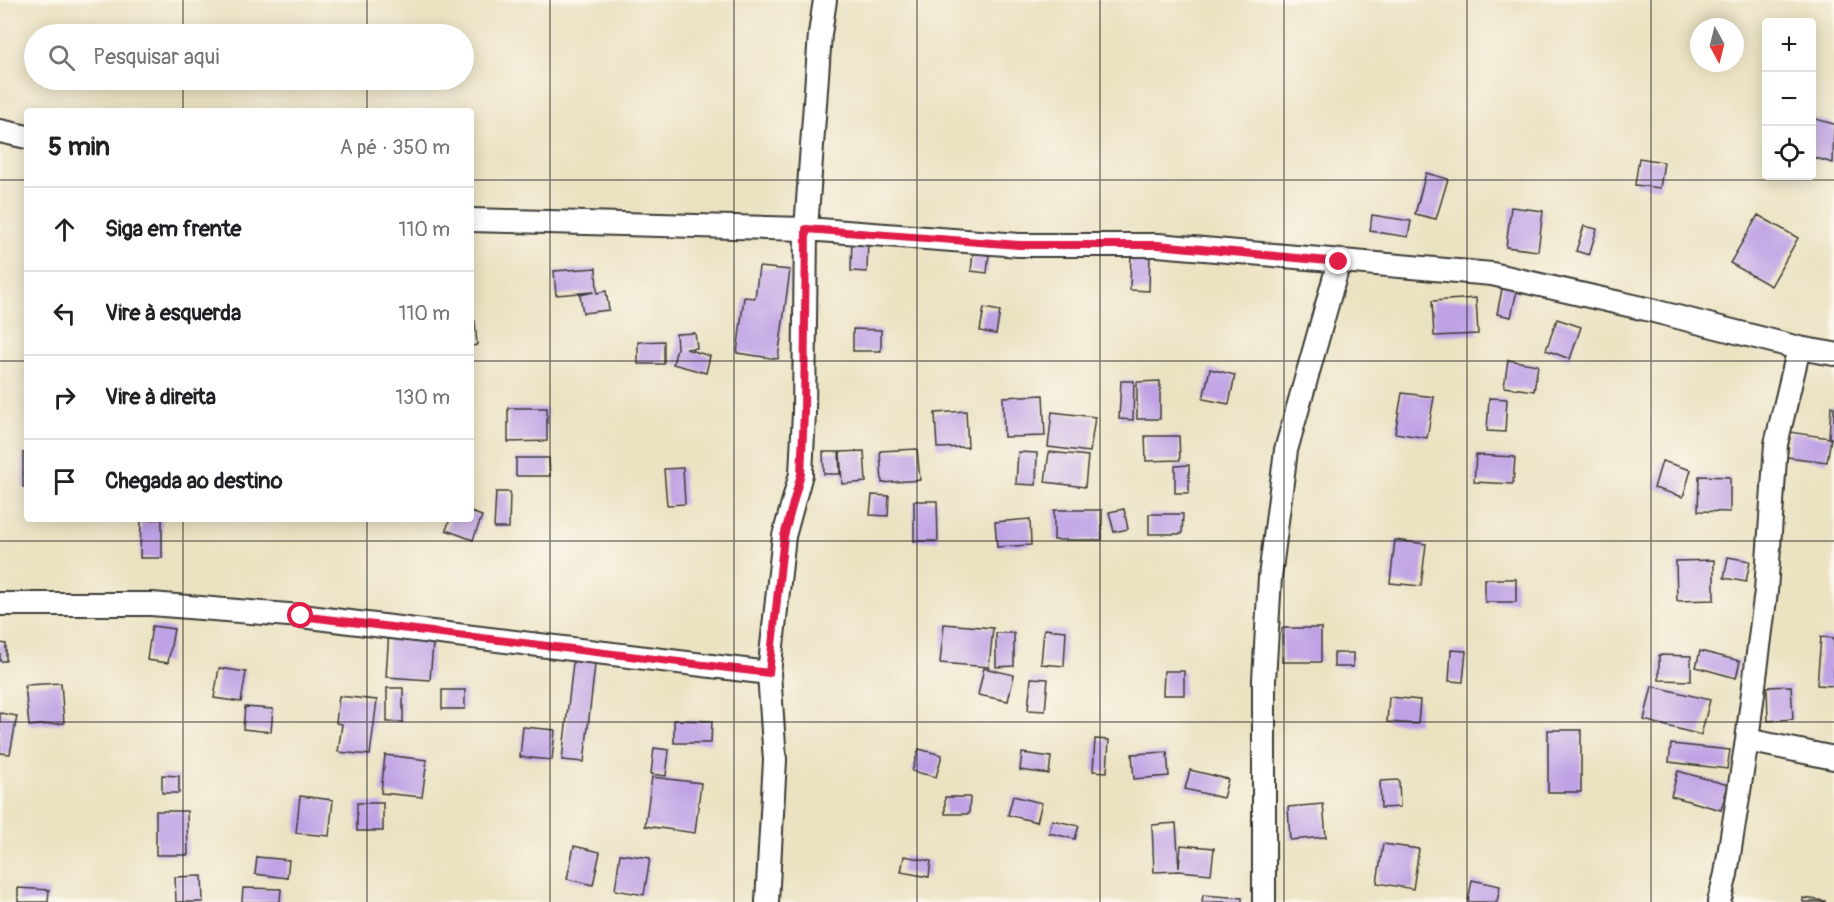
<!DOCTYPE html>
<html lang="pt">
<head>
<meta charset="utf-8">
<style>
  :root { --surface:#fff; --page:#f2f2f2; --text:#202124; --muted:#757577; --line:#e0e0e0 }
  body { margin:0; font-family:Pangolin,sans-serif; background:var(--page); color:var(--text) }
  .controls { position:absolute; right:18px; top:18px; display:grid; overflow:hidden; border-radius:6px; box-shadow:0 3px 15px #0003 }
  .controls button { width:54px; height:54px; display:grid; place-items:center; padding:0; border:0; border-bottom:2px solid var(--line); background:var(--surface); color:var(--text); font:30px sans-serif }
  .compass { position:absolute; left:1690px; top:18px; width:54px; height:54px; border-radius:50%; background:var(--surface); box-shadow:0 3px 15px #0003; rotate:173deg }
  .stop { position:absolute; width:18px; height:18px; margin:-14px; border:4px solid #e11d48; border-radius:50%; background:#fff }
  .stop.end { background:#e11d48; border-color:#fff; box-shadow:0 2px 6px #0008 }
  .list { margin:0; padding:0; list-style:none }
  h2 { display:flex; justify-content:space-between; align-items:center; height:78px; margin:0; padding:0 24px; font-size:26px }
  h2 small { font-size:20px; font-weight:400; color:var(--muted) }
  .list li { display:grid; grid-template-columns:39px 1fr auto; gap:18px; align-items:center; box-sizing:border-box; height:84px; padding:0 24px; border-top:2px solid var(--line) }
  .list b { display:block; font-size:22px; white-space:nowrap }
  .list em { font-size:20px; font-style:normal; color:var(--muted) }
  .icon { flex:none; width:33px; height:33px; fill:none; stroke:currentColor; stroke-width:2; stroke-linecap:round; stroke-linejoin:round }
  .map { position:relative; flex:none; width:1834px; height:902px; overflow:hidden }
  .search { position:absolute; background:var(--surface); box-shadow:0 3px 15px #0003; left:24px; top:24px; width:450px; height:66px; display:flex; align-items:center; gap:15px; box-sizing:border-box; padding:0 21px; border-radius:33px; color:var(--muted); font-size:22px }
  .panel { position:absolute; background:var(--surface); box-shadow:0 3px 15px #0003; left:24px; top:108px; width:450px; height:414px; border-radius:6px }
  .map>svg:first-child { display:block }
</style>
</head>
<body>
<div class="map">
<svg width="1834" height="902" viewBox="0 0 1834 902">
  <rect width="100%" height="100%" fill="#fbf7ec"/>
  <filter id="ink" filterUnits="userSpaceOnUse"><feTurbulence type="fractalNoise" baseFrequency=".0167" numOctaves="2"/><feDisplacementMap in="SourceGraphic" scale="12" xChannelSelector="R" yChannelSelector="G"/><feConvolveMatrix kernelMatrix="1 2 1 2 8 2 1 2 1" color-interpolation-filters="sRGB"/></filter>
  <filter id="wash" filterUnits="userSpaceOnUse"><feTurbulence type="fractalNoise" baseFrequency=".008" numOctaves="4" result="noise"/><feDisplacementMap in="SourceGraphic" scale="24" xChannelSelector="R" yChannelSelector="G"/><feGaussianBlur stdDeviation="1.35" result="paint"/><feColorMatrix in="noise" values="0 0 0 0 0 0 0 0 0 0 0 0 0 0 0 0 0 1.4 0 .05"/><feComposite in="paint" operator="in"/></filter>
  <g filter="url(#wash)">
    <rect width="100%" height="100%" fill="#ebe2c2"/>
    <g id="blocks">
      <path fill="#bfa2e5" d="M1812,118L1834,124L1833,163L1812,157Z
        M1639,158L1664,162L1660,188L1635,185Z
        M1426,173L1448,179L1436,219L1415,214Z
        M1511,207L1543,211L1538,251L1506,247Z
        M1372,215L1411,221L1408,237L1370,231Z
        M1758,215L1798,238L1771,286L1730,263Z
        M1584,226L1597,229L1589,255L1576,251Z
        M852,238H868L867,272L851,271Z
        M1131,250L1150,251L1149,291L1130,290Z
        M973,253L989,255L987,273L971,271Z
        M759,267L790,270L778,359L737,353L744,297L755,298Z
        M596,268L597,293L606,291L609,310L583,313L580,295L594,292L556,295L554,271Z
        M1503,284L1518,286L1511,317L1497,314Z
        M1476,298L1478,334L1434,336L1432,301Z
        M984,308L1000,311L996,334L980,331Z
        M1557,319L1581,327L1570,359L1546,350Z
        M471,321H475L477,345L471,346Z
        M853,329L881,330V351H853Z
        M695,333L697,348L686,349L710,356L706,373L673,364L677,348L676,334Z
        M664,341V364H638V342Z
        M1508,360L1538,365L1534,391L1504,387Z
        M1210,369L1235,375L1229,404L1203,399Z
        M1121,381H1134L1133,420L1119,419Z
        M1160,381V419H1137V382Z
        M1402,393L1434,397L1427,438L1395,433Z
        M1043,395L1045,436L1004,437L1003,397Z
        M1489,398L1507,399L1505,432L1487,431Z
        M1831,406L1834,407V438H1829H1831L1827,462L1787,457L1790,432L1829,438Z
        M508,408H547V441L508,442Z
        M966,411L968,447L937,448L935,413Z
        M1052,412L1095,417L1090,452L1048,447Z
        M1145,436H1179L1180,460L1146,461Z
        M917,449L920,480L882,483L880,451Z
        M864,451L866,482L842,484L840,452Z
        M823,452H839L840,474H824Z
        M1018,452L1037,453L1036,485L1016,484Z
        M1049,452L1088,456L1085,487L1045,482Z
        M23,453H27V487H23Z
        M1476,455L1515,457L1513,484L1474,482Z
        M516,458H549L550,476H516Z
        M1662,461L1691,470L1683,497L1654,488Z
        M1189,465V493H1175V466Z
        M683,468L685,504L667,505L664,469Z
        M1699,476L1730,477V512L1698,511Z
        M496,492H510L509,528H494Z
        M872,495L889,496L888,516L870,515Z
        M914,501H937L938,541H914Z
        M1124,509L1128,529L1114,532L1109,512Z
        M1054,510H1102V540H1054Z
        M471,512L482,516L473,540L446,530L450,519H471Z
        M1149,514H1183L1182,534H1149Z
        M162,519V558H140L141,520Z
        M1030,519L1031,545L997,547L995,522Z
        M1395,540L1426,544L1421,586L1390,583Z
        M1728,557L1750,561L1746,582L1724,578Z
        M1714,560V600L1677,601L1676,561Z
        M1485,579H1516V602H1485Z
        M944,624L993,628L989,667L940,663Z
        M152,626L174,629L168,663L147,660Z
        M1282,628H1321V662H1282Z
        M1044,629L1066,631L1064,666L1041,664Z
        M389,630L434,632L430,680L386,677Z
        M996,633H1014V666L996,667Z
        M1821,637L1834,638V686L1817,685Z
        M0,643L6,644V661H0Z
        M1451,650L1466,651L1463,682L1449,681Z
        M1700,651L1740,661L1736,678L1696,667Z
        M1334,653H1353V667H1334Z
        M574,654L596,656L584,762L562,760Z
        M1659,655L1691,656V681L1659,680Z
        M219,668L246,672L241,702L214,698Z
        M984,668L1014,675L1008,701L978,695Z
        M1164,671H1184V695H1163Z
        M1031,678L1048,679L1045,711L1028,710Z
        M61,683L64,723L29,726L25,685Z
        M1652,686L1710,700L1701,735L1644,720Z
        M1791,686L1793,719L1768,721L1767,687Z
        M387,688H403V722H387Z
        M442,690H465V709H442Z
        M339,696L377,700L370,755L338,752L342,724L336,723Z
        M1389,697L1420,700L1418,724L1387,722Z
        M245,707L273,709L271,732L243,729Z
        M0,713L17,716L10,754L0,753Z
        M674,720L712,721L711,743H674Z
        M523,727L555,730L552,760L520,757Z
        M1548,730H1581V792H1548Z
        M1095,739L1109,740L1107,772L1093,771Z
        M1671,744L1730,750L1727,769L1669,762Z
        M654,748L669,750L666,776L651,774Z
        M919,749L942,755L936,777L912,771Z
        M1167,752L1169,776L1134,779L1132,754Z
        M1022,753L1051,757L1049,774L1020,770Z
        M385,755L427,760L422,797L381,793Z
        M1190,770L1228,779L1223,798L1185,789Z
        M1678,771L1728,785L1721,810L1671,796Z
        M162,775L179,776V793H162Z
        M652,777L701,783L695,833L645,826Z
        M1399,780L1400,807L1381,808L1380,781Z
        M300,796L333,800L329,836L296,833Z
        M1013,796L1042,803L1037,822L1008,815Z
        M945,797H970L969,814H945Z
        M357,803H383V831H357Z
        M1323,804L1326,837L1290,840L1288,807Z
        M156,811H187L188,855H156Z
        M1052,820L1079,826L1075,839L1049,833Z
        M1176,823L1179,868L1181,845L1214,848L1211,874L1179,871L1154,872L1152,825Z
        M1383,844L1419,849L1413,889L1377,883Z
        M574,846L600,852L593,885L567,879Z
        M620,854L650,858L644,895L615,890Z
        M904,856L931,861L929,877L901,872Z
        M257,857L289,860L287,878L255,874Z
        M202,876L203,902H176L175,877Z
        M1472,880L1500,886L1497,902H1468Z
        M18,888L49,890L48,902H18Z
        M243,888L281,889L280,902H242Z
        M1203,895L1242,898V902H1202Z
        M1803,898L1825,901V902H1803Z"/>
    </g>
  </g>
  <g filter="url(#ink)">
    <use href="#blocks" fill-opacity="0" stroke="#3b3a35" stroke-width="1.5"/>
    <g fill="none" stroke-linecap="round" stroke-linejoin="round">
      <defs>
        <path id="street" d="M0,131L27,137
          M471,220L806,229L1019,245H1158L1492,274L1646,309L1799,348L1834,354
          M0,604H151L301,616L769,673
          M1747,740L1834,758
          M767,902L775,760L769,673L784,536L801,474L804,413L806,229L820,34L825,0
          M1264,902V680L1270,577L1286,450L1339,262
          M1719,902L1726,874L1747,740L1766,591L1776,444L1799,348"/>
      </defs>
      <use href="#street" stroke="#3b3a35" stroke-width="26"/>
      <use href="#street" stroke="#fff" stroke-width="22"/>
    </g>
  </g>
  <g fill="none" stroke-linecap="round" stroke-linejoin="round" filter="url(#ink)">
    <path stroke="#e11d48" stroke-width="8" d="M301,616L769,673L784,536L801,474L804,413L806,229L1019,245H1158L1339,262"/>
  </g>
  <path fill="none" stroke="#1c1c1c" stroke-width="1.5" stroke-opacity="0.55" d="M183,0V34M367,0V34M550,0V902M734,0V902M917,0V902M1100,0V902M1284,0V902M1467,0V902M1651,0V902M183,80V111M367,80V111M0,180H27M471,180H1834M0,361H27M471,361H1834M183,519V902M367,519V902M0,541H1834M0,722H1834"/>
</svg>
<div class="controls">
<button>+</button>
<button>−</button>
<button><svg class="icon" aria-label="locate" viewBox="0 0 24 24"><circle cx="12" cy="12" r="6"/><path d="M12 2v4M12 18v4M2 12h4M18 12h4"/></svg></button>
</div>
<svg class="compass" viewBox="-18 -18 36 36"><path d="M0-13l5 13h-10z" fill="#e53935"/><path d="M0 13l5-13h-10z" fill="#757577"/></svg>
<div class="stop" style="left:301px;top:616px"></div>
<div class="stop end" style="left:1339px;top:262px"></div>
<div class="search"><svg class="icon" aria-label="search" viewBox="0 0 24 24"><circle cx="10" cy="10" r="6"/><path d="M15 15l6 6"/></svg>Pesquisar aqui</div>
<section class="panel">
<h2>5 min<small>A pé · 350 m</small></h2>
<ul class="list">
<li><svg class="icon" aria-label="ahead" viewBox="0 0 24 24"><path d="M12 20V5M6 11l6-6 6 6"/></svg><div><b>Siga em frente</b></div><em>110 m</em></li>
<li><svg class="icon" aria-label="left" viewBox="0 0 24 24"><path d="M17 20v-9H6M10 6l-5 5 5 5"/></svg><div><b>Vire à esquerda</b></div><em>110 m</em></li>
<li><svg class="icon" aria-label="right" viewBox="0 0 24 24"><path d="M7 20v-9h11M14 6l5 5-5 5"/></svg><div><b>Vire à direita</b></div><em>130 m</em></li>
<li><svg class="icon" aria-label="arrive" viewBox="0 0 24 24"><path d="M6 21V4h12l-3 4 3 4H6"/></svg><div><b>Chegada ao destino</b></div></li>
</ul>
</section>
</div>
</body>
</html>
